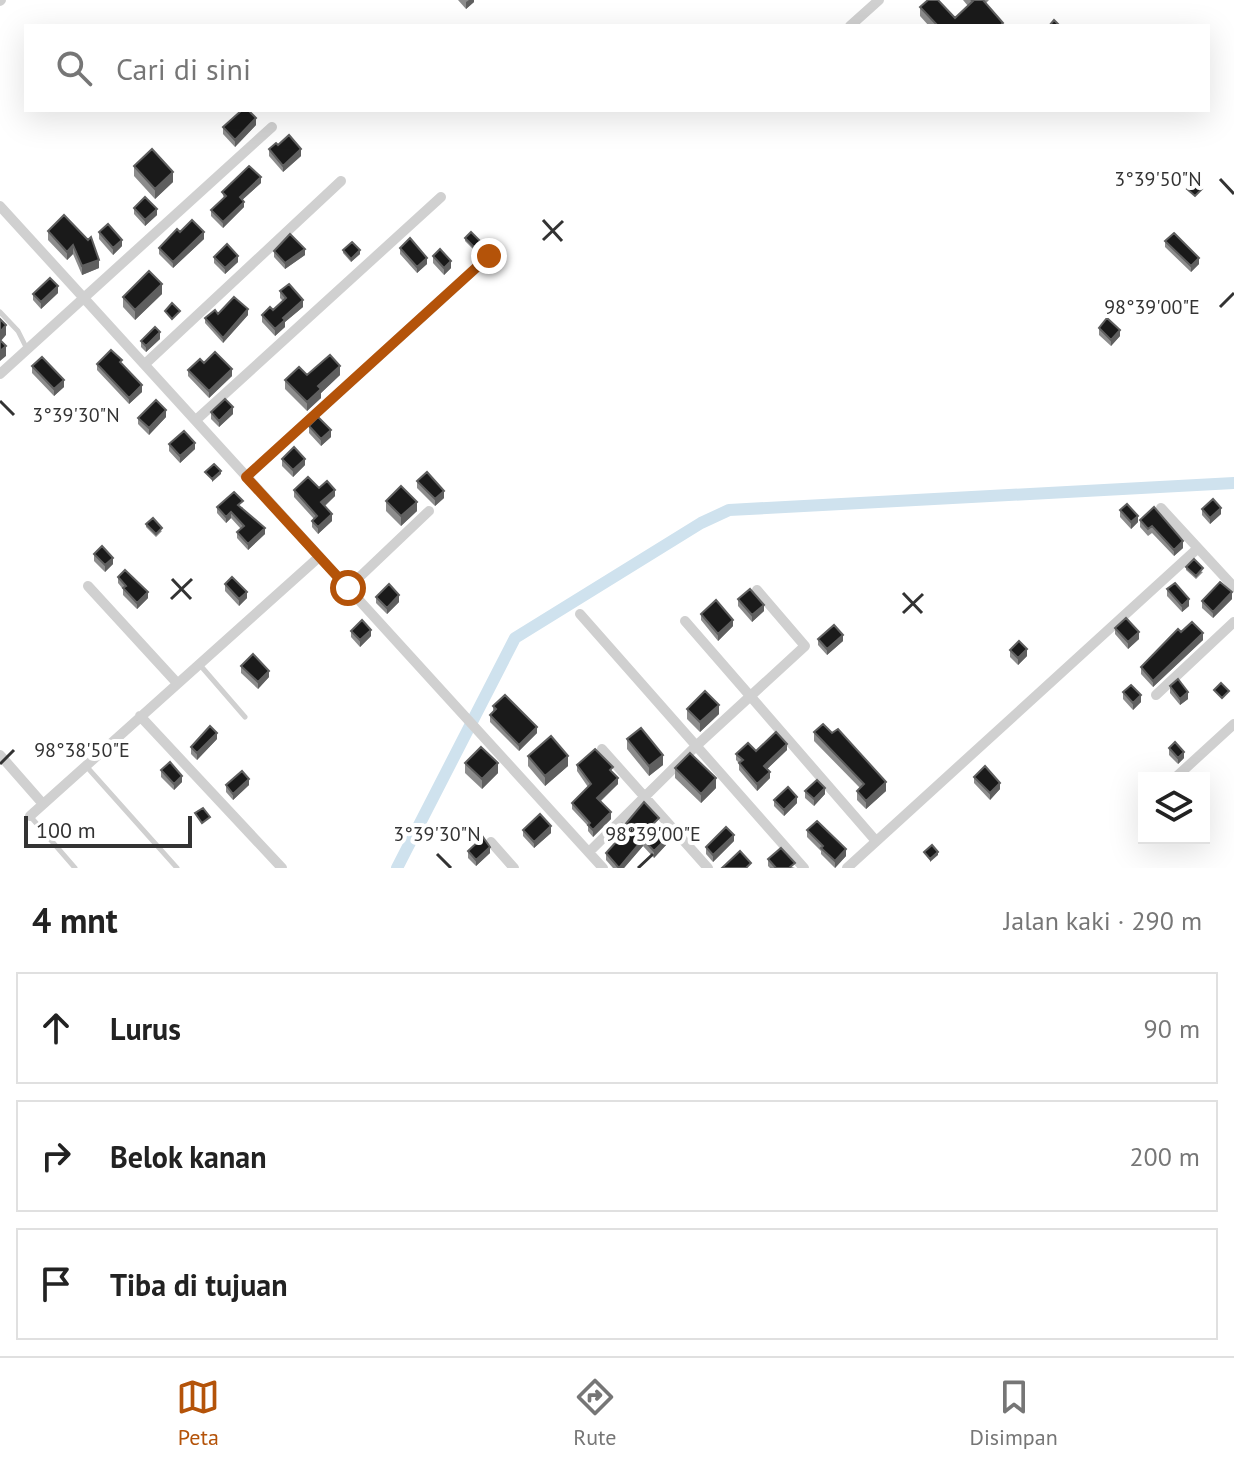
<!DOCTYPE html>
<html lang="id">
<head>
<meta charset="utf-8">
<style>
  :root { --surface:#fff; --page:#f6f6f6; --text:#222; --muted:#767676; --line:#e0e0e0; --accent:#b45309 }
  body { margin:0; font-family:"PT Sans",sans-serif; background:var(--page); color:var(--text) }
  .controls { position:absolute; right:24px; bottom:24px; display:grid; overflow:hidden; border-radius:0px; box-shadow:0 8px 32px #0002 }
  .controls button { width:72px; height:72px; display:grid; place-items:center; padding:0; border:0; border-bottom:2px solid var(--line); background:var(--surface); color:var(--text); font:40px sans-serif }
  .scale { position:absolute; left:24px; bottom:20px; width:168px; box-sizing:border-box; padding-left:8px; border:4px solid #333; border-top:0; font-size:22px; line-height:28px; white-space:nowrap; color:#333; -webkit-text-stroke:6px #fff; paint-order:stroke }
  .stop { position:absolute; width:24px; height:24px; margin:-18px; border:6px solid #b45309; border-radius:50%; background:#fff }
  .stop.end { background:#b45309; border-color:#fff; box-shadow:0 2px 8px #0008 }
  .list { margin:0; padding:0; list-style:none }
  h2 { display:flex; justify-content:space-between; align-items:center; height:104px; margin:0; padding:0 32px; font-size:34px }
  h2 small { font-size:26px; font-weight:400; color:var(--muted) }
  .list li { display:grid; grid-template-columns:52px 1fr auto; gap:24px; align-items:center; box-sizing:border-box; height:112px; margin:0 16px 16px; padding:0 16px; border:2px solid var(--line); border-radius:0px }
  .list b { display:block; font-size:30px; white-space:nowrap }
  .list em { font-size:26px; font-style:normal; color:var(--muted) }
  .icon { flex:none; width:44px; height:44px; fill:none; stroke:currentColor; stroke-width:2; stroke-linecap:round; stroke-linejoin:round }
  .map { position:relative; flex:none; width:1234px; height:868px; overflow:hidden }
  .search { position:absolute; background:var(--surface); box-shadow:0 8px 32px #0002; left:24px; right:24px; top:24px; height:88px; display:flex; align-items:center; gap:20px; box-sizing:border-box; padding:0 28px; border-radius:0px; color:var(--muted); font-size:30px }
  .sheet { height:488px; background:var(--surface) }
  nav { display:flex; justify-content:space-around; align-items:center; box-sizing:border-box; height:112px; border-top:2px solid var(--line); background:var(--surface); font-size:22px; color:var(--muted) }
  nav a { display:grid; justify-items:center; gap:4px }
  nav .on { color:var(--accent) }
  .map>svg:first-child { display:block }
</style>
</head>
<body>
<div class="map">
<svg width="1234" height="868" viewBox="0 0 1234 868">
  <rect width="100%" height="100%" fill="#fff"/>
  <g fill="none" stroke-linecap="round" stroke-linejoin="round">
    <path stroke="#cfe2ee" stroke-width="12" d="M397,868L515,638L701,523L729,510L1234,483"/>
    <path stroke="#d0d0d0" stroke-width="5" d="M0,312L18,331L27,349
      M200,665L245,717
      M86,766L177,868
      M30,816L75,868"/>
    <path stroke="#d0d0d0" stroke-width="10" d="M0,1L1,0
      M850,26L879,0
      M0,206L603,868
      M145,364L341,181
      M0,374L272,127
      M196,420L441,197
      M246,477L489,256
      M1161,508L1234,587
      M88,586L177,683
      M348,588L429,511
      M580,614L804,868
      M685,621L876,841
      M1156,695L1234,622
      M140,716L282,868
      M602,749L708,868
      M0,755L43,804
      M1176,777L1234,724
      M30,816L319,557
      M491,842L514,868
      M589,852L696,746L805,646L757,590
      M847,868L1197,549"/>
  </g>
  <path fill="#8c8c8c" d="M458,0H474V2L466,9Z
    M963,0H989L986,3L1003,26H929L920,16V7L955,18L968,6Z
    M256,125L235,147L223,134V127Z
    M278,145L301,156L283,172L269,156V149Z
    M134,166L173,182L155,199L134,176Z
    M261,183L242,200L244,207L223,228L211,216V210L224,198L222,192Z
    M134,208L157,215L145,226L134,214Z
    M64,215L99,268L82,275L73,254L67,260L48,240V231Z
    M99,232L122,246L113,255L99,239Z
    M180,232L204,239L173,268L159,254V248Z
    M465,238L481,245L475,251L465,241Z
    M1165,241L1199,264L1191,272L1165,247Z
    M400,248L427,264L417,273L400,254Z
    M343,250L360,254L351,262L343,253Z
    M274,251L305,255L285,269L274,257Z
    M433,256L451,268L444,275L433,263Z
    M214,257L238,262L225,274L214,263Z
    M280,291L303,307L285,322V327L275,336L262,322V315L273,310L283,301L280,298Z
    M58,293L41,309L33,300V294Z
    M162,294L135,320L123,307V297Z
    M218,314L248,315L223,343L205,323V318Z
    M1099,328L1120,336L1111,346L1099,335Z
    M160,339L146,352L141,347V341Z
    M204,363L232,376L209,398L188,376V370Z
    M97,364L122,365L142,392L129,404L97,370Z
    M32,366L64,387L54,396L32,373Z
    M307,375H340L321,393V398L307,411L285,389V380Z
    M211,412L233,414L219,427L211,419Z
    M166,417L149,435L138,424V418Z
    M309,426L331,437L321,446L309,433Z
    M169,444L195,449L180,463L169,451Z
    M282,459L305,465L293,477L282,466Z
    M417,481L444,498L435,506L417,488Z
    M319,488L335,496L325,506L332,521L318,534L312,527V521L314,519L294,497V490Z
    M386,501L417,511L401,526L386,511Z
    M217,507H243L242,508L265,534L248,550L237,538V532L241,529L231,518L226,523L217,513Z
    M1154,507L1183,548L1174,556L1152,533L1148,536L1140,527V520Z
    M1202,509L1221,514L1210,524L1202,515Z
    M1120,510L1138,522L1131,529L1120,517Z
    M146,524L162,531L156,537L146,527Z
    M94,554L113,564L105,572L94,561Z
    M1186,567L1203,572L1196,579L1186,570Z
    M118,577L148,598L137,609L123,595V589L118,583Z
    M225,584L247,598L239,606L225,591Z
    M1167,589L1189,606L1182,612L1167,596Z
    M376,597L399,602L387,614L376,603Z
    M738,599L764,611L752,622L738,606Z
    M1232,599L1213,618L1202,608V601Z
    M701,614L733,626L718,641L701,620Z
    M1115,628L1139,639L1128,649L1115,634Z
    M351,631L371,636L360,647L351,637Z
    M1181,632L1203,640L1153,687L1141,674V667Z
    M818,639L843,641L827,655L818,645Z
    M1010,650L1027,656L1018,665L1010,657Z
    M241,666L269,677L258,689L241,673Z
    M1170,686L1188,699L1180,705L1170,693Z
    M1123,692L1141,702L1133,710L1123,699Z
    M493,706L537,733L519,751L490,722V715L493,712Z
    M687,709L719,714L700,732L687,719Z
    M814,732L832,733L886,791L866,809L857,800V791L860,788L814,741Z
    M217,739L197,760L191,754V747Z
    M627,739L663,765L649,776L627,749Z
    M1169,748L1184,758L1178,764L1169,755Z
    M787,750L767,769L770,778L757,791L739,770V763L736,760V754Z
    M528,756L568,766L545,786L528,766Z
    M465,763L498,773L482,789L465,773Z
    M577,765L613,773L618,784L601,801L611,819L593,837L588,831V826L572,809V803L588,787L577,771Z
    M675,768L716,788L701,803L675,778Z
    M161,770L182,782L174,790L161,777Z
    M974,777L1000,789L990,800L974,783Z
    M226,785H249L233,800L226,792Z
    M805,791L825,794L814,806L805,798Z
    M774,800L797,803L784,816L774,806Z
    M659,825L657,827L667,844L654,858L643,846L624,868H613L606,860V853L614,845L611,842V835Z
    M523,830L551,833L534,848L523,836Z
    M807,830L846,856L835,868L821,854V851L807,837Z
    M734,841L713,862L706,854V847Z
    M468,851L490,853L476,866L468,858Z
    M768,859L795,868H770L768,866Z"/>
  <path fill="#5f5f5f" d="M469,0H474V2L466,9V2Z
    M256,118V125L235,147V140Z
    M301,149V156L283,172V166Z
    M173,172V182L155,199V189Z
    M261,177V183L240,202V197Z
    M244,202V207L223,228V222Z
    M157,209V215L145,226V220Z
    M204,232V239L173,268V262Z
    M122,240V246L113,255V248Z
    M73,245V254L67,260V252Z
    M305,249V255L285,269V263Z
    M360,250V254L351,262V259Z
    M238,256V262L225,274V268Z
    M427,258V264L417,273V267Z
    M1199,258V264L1191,272V266Z
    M99,260V268L82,275V266Z
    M451,261V268L444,275V268Z
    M162,284V294L135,320V310Z
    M58,286V293L41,309V302Z
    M303,300V307L285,322V327L275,336V329L283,318Z
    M248,309V315L223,343V338Z
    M6,325V335L0,342V332Z
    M1120,330V336L1111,346V340Z
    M160,332V339L146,352V346Z
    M6,346V356L0,361V351Z
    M340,366V375L321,393V398L307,411V402L318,386Z
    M232,369V376L209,398V391Z
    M64,380V387L54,396V389Z
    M142,385V392L129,404V398Z
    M233,407V414L219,427V421Z
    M166,410V417L149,435V428Z
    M331,430V437L321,446V439Z
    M195,443V449L180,463V456Z
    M305,459V465L293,477V470Z
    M221,471V474L212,482V479Z
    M335,490V496L321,509V502Z
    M444,491V498L435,506V499Z
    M417,502V511L401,526V516Z
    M1221,508V514L1210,524V518Z
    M231,512V518L226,523V517Z
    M332,514V521L318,534V527Z
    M1138,516V522L1131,529V522Z
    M265,528V534L248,550V544Z
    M1183,541V548L1174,556V550Z
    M113,558V564L105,572V565Z
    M148,592V598L137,609V603Z
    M247,592V598L239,606V599Z
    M1232,592V599L1213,618V612Z
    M399,595V602L387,614V608Z
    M1189,599V606L1182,612V606Z
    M764,605V611L752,622V615Z
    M733,620V626L718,641V634Z
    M371,630V636L360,647V640Z
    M1139,632V639L1128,649V642Z
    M1203,633V640L1153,687V681Z
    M843,635V641L827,655V649Z
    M1027,649V656L1018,665V658Z
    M269,671V677L258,689V682Z
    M1188,692V699L1180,705V699Z
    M1141,695V702L1133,710V703Z
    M719,705V714L700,732V722Z
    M537,727V733L519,751V745Z
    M217,733V739L197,760V753Z
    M787,744V750L764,772V766Z
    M1184,752V758L1178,764V758Z
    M663,755V765L649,776V766Z
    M568,756V766L545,786V776Z
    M498,763V773L482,789V779Z
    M770,772V778L757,791V784Z
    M182,776V782L174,790V784Z
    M618,778V784L597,804V798Z
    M716,778V788L701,803V794Z
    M249,779V785L233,800V794Z
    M886,782V791L866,809V801Z
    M1000,783V789L990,800V793Z
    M825,788V794L814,806V799Z
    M797,797V803L784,816V810Z
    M611,812V819L593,837V830Z
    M551,826V833L534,848V842Z
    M734,835V841L713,862V855Z
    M667,838V844L654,858V851Z
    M643,839V846L624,868H619Z
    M490,847V853L476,866V860Z
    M846,849V856L835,868V861Z
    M938,852V855L930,862V859Z"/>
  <path fill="#1a1a1a" stroke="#5f5f5f" stroke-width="2" d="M928,0H938L955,18L973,1L971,0H983L1003,23L1000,26H938L920,7Z
    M1054,20L1060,26H1049Z
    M242,110H248L256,118L235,140L223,127Z
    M289,135L301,149L283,166L269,149L276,143L278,145Z
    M152,149L173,172L155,189L134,166Z
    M249,166L261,177L240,197L244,202L223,222L211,210L226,196L222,192Z
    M1195,181L1202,189L1195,196L1187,189Z
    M145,197L157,209L145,220L134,208Z
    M64,215L88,240L91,237L99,260L82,266L73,245L67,252L48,231Z
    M192,220L204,232L173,262L159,248L177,229L180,232Z
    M108,224L122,240L113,248L99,232Z
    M471,232L481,242L475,248L465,238Z
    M1174,233L1199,258L1191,266L1165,241Z
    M290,234L305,249L285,263L274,251Z
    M410,238L427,258L417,267L400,248Z
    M352,242L360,250L351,259L343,250Z
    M227,244L238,256L225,268L214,257Z
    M440,249L451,261L444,268L433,256Z
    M149,271L162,284L135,310L123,297Z
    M50,278L58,286L41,302L33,294Z
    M289,284L303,300L283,318L285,320L275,329L262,315L270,307L273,310L286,298L280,291Z
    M234,297L248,309L223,338L205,318L215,310L218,314Z
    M172,303L180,311L172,319L165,311Z
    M1107,318L1120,330L1111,340L1099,328Z
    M0,319L6,325L0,332Z
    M155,327L160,332L146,346L141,341Z
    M0,340L6,346L0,351Z
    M111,350L122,360L120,362L142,385L129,398L97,364Z
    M215,352L232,369L209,391L188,370L200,359L204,363Z
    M330,355L340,366L318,386L321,389L307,402L285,380L299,367L307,375Z
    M42,357L64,380L54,389L32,366Z
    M225,399L233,407L219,421L211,412Z
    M156,400L166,410L149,428L138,418Z
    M318,417L331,430L321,439L309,426Z
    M184,431L195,443L180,456L169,444Z
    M294,447L305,459L293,470L282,459Z
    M214,464L221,471L212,479L205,472Z
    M427,472L444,491L435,499L417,481Z
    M308,477L319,488L327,481L335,490L321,502L332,514L318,527L312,521L317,516L294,490Z
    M401,486L417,502L401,516L386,501Z
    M234,492L243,501L238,505L265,528L248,544L237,532L244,526L231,512L226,517L217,507Z
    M1213,499L1221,508L1210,518L1202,509Z
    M1127,504L1138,516L1131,522L1120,510Z
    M1154,507L1183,541L1174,550L1152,526L1148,529L1140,520Z
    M153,518L162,528L156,534L146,524Z
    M102,546L113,558L105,565L94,554Z
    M1194,559L1203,568L1196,576L1186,567Z
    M125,570L148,592L137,603L123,588L126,586L118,577Z
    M232,577L247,592L239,599L225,584Z
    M1220,582L1232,592L1213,612L1202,601Z
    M1175,583L1189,599L1182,606L1167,589Z
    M389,584L399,595L387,608L376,597Z
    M750,589L764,605L752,615L738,599Z
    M716,600L733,620L718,634L701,614Z
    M1126,618L1139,632L1128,642L1115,628Z
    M362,620L371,630L360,640L351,631Z
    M1192,622L1203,633L1153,681L1141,667L1178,629L1181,632Z
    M834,625L843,635L827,649L818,639Z
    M1019,641L1027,649L1018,658L1010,650Z
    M253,654L269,671L258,682L241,666Z
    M1178,679L1188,692L1180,699L1170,686Z
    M1221,683L1229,691L1222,698L1214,690Z
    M1131,685L1141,695L1133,703L1123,692Z
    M705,691L719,705L700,722L687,709Z
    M505,695L537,727L519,745L490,715L496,709L493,706Z
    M823,724L832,733L838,729L886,782L866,801L857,791L864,784L814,732Z
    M210,726L217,733L197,753L191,747Z
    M641,728L663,755L649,766L627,739Z
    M776,732L787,744L764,766L770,772L757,784L739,763L743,760L736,754L748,743L756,751Z
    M551,736L568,756L545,776L528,756Z
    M1175,742L1184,752L1178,758L1169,748Z
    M481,747L498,763L482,779L465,763Z
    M595,749L613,767L610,770L618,778L597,798L611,812L593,830L588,825L590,823L572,803L591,784L577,765Z
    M690,753L716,778L701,794L675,768Z
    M170,762L182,776L174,784L161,770Z
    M985,766L1000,783L990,793L974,777Z
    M242,771L249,779L233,794L226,785Z
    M817,780L825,788L814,799L805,791Z
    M788,787L797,797L784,810L774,800Z
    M644,802L659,818L653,824L667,838L654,851L643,839L619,868L606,853L617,841L611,835L622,824L624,826Z
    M203,808L210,817L202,823L195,813Z
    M540,814L551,826L534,842L523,830Z
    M817,821L846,849L835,861L821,848L823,846L807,830Z
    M726,827L734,835L713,855L706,847Z
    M483,837L490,847L476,860L468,851Z
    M932,845L938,852L930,859L924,852Z
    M781,848L795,863L789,868H776L768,859Z
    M740,851L751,863L746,868H722Z"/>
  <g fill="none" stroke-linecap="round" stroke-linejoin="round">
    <path stroke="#b45309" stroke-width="10" d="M348,588L246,477L489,256"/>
  </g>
  <path fill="none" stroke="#333" stroke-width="3" d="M1220,179L1234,194M543,220L562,241M543,240L563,221M1220,307L1234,293M0,401L14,415M172,579L191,599M903,593L922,613M171,599L192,579M903,613L923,594M0,764L14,750M437,854L451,868M638,868L653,854"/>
  <g font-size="20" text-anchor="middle" fill="#333" stroke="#fff" stroke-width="8" stroke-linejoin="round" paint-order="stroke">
    <text x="1158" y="186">3°39'50"N</text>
    <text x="1152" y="314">98°39'00"E</text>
    <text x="76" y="422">3°39'30"N</text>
    <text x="82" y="757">98°38'50"E</text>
    <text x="437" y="841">3°39'30"N</text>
    <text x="653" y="841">98°39'00"E</text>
  </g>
</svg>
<div class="controls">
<button><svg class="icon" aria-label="layers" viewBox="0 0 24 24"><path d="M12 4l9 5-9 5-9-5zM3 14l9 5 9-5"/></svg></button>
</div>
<div class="scale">100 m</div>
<div class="stop" style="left:348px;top:588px"></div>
<div class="stop end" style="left:489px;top:256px"></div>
<div class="search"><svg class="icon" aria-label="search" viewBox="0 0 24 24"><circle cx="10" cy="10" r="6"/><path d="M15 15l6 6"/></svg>Cari di sini</div>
</div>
<section class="sheet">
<h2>4 mnt<small>Jalan kaki · 290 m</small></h2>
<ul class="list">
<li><svg class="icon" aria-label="ahead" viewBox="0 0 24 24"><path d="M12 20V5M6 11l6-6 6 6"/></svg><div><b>Lurus</b></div><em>90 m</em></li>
<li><svg class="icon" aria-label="right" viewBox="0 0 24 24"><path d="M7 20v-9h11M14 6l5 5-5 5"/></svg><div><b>Belok kanan</b></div><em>200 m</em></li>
<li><svg class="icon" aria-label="arrive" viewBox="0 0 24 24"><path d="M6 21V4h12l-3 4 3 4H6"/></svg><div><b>Tiba di tujuan</b></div></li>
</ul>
</section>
<nav>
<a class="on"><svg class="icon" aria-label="map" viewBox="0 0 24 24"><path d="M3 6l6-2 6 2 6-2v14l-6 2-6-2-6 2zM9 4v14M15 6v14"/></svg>Peta</a>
<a><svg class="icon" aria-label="directions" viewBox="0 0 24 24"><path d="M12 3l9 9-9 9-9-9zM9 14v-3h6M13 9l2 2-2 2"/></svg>Rute</a>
<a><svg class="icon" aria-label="saved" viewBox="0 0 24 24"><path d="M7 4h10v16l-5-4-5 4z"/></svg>Disimpan</a>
</nav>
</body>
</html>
